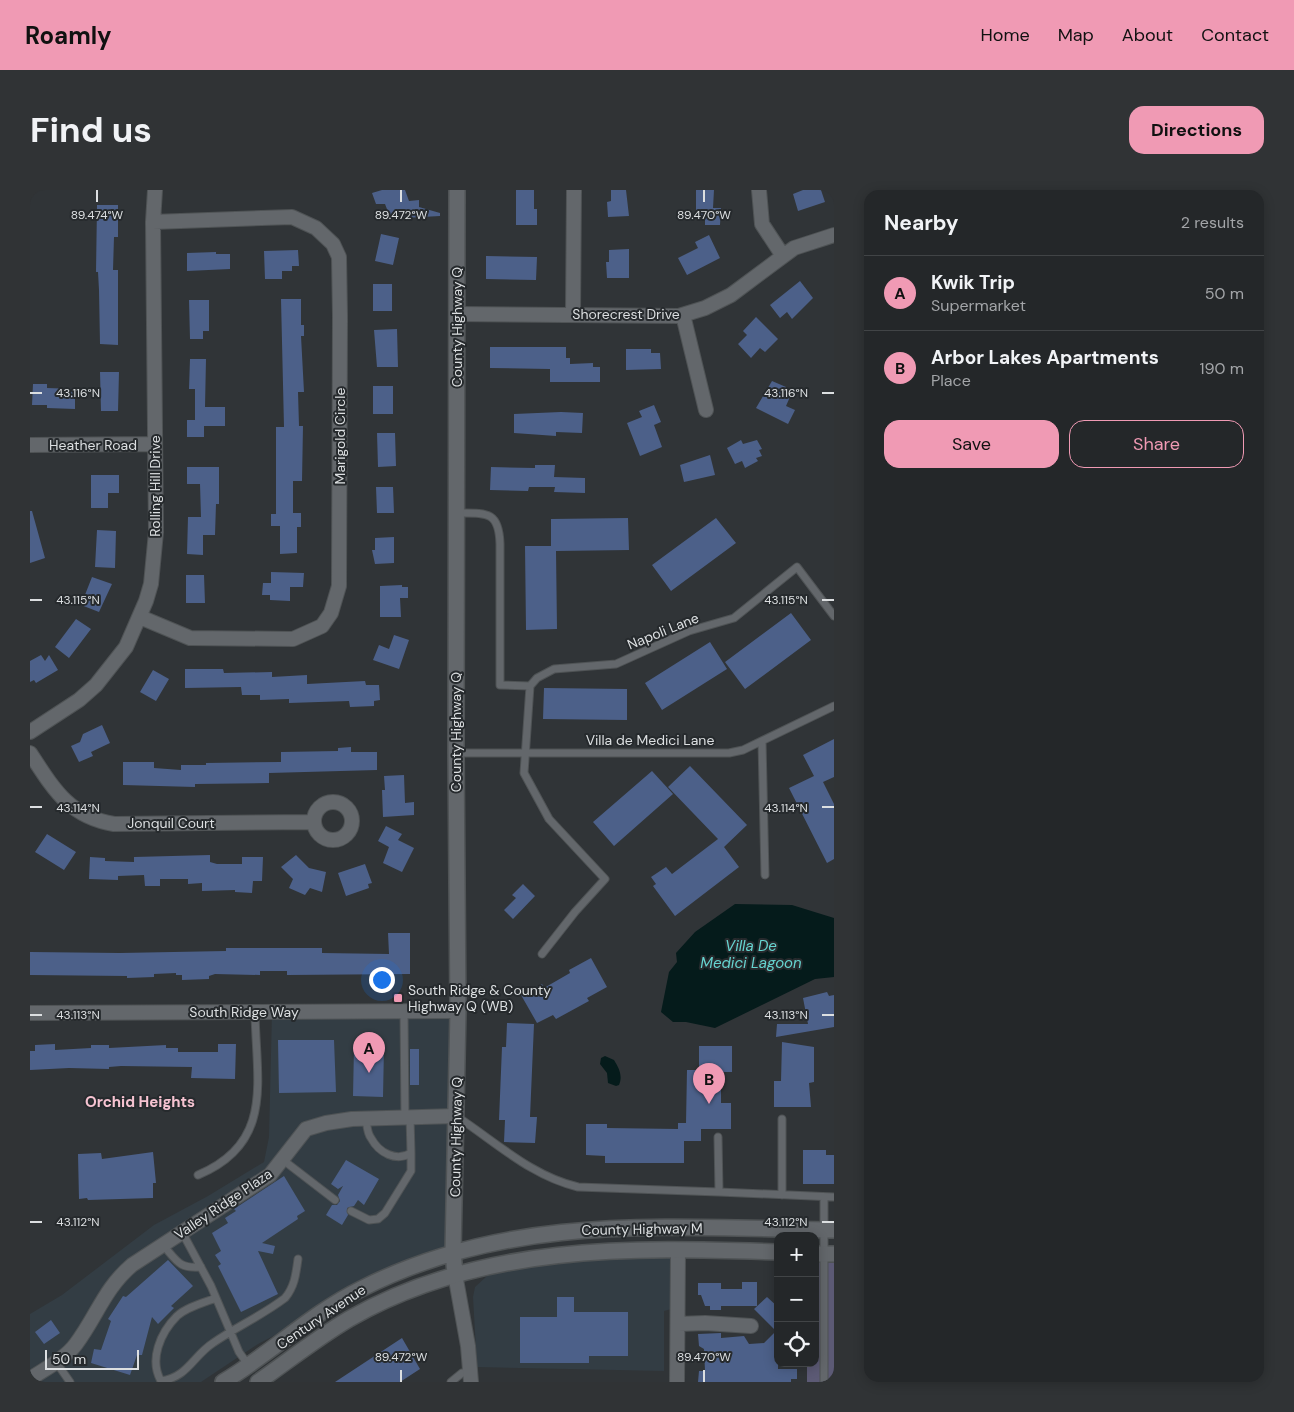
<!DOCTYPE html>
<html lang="en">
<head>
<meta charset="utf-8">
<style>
  :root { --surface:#242729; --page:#303335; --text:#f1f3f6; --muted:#a3a5a8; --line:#414446; --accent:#f09ab4 }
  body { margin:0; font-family:"DM Sans",sans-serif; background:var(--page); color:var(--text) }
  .controls { position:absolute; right:15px; bottom:15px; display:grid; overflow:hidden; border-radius:10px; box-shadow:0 2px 12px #0003 }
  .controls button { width:45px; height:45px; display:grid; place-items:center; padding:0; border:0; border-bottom:1px solid var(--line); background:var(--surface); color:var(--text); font:25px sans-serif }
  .scale { position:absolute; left:15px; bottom:12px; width:94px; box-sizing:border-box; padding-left:5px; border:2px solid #dcdfe1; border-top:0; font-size:14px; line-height:18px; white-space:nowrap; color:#dcdfe1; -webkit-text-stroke:4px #262a2d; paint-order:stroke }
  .you { position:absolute; left:351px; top:789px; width:18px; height:18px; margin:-12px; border:4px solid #fff; border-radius:50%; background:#1a73e8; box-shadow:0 0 0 8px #1a73e833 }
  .badge { display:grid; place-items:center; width:32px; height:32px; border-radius:50%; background:var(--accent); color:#111; font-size:16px; font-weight:700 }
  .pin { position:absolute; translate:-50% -41px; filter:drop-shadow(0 1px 2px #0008) }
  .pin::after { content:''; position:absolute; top:26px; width:18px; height:15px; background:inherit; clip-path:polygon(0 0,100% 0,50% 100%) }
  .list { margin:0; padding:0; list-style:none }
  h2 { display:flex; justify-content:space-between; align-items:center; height:65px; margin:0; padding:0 20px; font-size:21px }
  h2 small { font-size:16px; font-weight:400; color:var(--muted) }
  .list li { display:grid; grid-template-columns:32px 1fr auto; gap:15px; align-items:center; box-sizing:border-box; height:75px; padding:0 20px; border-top:1px solid var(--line) }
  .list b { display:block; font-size:19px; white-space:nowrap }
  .list p { margin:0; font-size:16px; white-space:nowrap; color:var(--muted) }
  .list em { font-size:16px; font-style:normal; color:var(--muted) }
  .actions { display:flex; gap:10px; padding:15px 20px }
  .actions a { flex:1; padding:11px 0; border:1px solid var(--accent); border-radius:15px; text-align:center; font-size:18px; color:var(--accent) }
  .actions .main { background:var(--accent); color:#111 }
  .icon { flex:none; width:28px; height:28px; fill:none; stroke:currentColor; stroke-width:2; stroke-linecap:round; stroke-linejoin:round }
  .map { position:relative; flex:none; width:804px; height:1192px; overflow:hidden; border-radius:15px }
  header { display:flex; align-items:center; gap:30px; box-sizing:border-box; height:70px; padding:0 25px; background:var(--accent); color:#111 }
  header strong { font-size:24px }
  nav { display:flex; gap:28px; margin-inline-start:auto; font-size:18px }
  .intro { display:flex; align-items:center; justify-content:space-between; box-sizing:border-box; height:120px; padding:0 30px }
  h1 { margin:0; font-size:35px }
  .button { padding:12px 22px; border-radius:15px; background:var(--accent); color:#111; font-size:18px; font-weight:700 }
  main { display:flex; gap:30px; padding:0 30px }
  aside { flex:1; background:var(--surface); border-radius:15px; box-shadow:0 2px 12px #0003 }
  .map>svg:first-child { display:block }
</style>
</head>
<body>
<header>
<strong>Roamly</strong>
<nav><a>Home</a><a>Map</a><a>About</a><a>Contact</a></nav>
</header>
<div class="intro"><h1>Find us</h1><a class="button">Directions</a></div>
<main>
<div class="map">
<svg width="804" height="1192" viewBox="0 0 804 1192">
  <rect width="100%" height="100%" fill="#303437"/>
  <path fill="#333d44" d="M428,821L423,1062L307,1113L228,1154L171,1192H0V1124L32,1105L124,1035L178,1006L234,972L239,947L242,822Z
    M648,1062L649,1117L634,1121V1181L447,1177L443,1107L445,1097L457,1086L472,1081L519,1074Z"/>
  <path fill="#5c5a75" d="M785,1064H804V1192H777V1173H785Z"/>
  <path fill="#051b1b" d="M705,714L762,715L804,728V787L785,789L685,838L656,832H643L631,822L639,782L647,772L646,763L665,742Z
    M575,866L584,870C589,878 593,886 589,895L586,896L578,893L577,883L570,874L571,868Z"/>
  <path fill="#4c6089" d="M352,0H375L379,11L389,10V17L410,23V26L374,28L373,23L360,27L355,14H346L342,3Z
    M486,0H504V19H507V35H486Z
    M581,0H596L599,26L578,27L577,12L581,11Z
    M666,0H684L683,18H691L690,35H675V28H666Z
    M773,0H791L795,12L768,21L763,4Z
    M67,15H88V47H84L83,80H88V155L70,154L69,100L68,82H66Z
    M351,44L369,48L363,75L345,71Z
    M679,45L690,68L657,85L648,68L668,58L665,52Z
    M599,59V88H577L576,72H579V60Z
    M268,60L269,76H262V81H252V89H235L234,61Z
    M186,62V64H200V79L157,81V63Z
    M456,66L507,67L506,90L456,89Z
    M770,91L783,108L762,129L757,122L750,128L740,115Z
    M343,94H362V121H343Z
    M251,109H271V135H274V146H271L274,202H268L269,236H273L272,291H263V323H271V337H267V363L250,364V336H241V324H246V237H254Z
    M159,110H179V141H173V149H160Z
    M726,127L748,149L735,162L730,158L721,168L708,154L717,145L713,141Z
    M367,139L368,177H347L344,140Z
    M460,157H536V168H540V174L563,173V177H570V192H520V179L460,178Z
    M596,159H621V163H630L631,179L596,180Z
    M160,169H176L175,217H195V236H174V247H157V230H165V199H159Z
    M70,182H89L88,221H71Z
    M742,191L763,200L756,216L765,220L758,234L726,218Z
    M3,194H17V198L45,199V219L17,218V215H2Z
    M343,196H363V224H343Z
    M624,215L631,232L624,235L632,257L610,266L597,233L612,227L609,221Z
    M531,222L553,223L552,243L526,242V246L484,243V224Z
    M347,243H365L366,276L348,277Z
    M711,250L713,254L727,250L732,259L729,260L732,266L726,268L728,271L715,278L712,271L705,274L697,258Z
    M680,265L685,285L654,292L650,275Z
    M505,275H525L524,287L555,288V303L524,302L525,297H499L498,301L460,300L461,277L505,278Z
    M157,277H189V314H186L185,345H173V365L157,364L158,327H171L170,294H157Z
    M61,285H89V303H78V318H61Z
    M346,297H363L364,323H347Z
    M0,321H2L15,368L0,373Z
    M598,328L599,360L526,361L527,439L496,440L495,356H521V329Z
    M686,328L706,353L641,401L622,375Z
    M67,340L86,341L85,378L65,377Z
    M364,347V373L345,374L342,360H345V348Z
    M241,382L274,383L273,397H260V411L240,410V405H232L233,393H241Z
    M156,385H174L175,413H156Z
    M62,387L82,394L69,422L51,415Z
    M372,395V397H378V408H370L371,427H350V396Z
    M761,423L781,450L715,499L695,472Z
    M46,429L61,439L39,468L25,457Z
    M364,445L379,450L369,479L343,470L349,455L359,459Z
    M680,452L697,479L632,520L615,493Z
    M11,465L15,471L19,465L28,480L6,493L4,490L0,492V471Z
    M155,479H193L194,483L242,482V487L277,485V494L335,491L336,495H349L350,510L344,511V516L320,517L319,511L259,513V509L230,510V505H212L211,497L155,498Z
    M123,480L139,489L126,511L110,502Z
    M514,498L597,499V530L513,529Z
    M72,535L80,553L61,562L63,566L49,572L41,556L50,552L53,544Z
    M804,549V587L793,592L804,614V669L797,673L759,598L784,586L773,565Z
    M321,557V562H347V580L239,583V593L165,594V597L93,595V572H124V578L151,580V575H176V573L251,572V562L308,561V558Z
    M660,576L717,635L694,657L709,677L645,726L623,696L626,694L621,687L636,677L642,684L688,649L638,597Z
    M622,581L643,604L584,656L563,632Z
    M374,585L375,613L384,612V625L353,627L352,600H355L354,586Z
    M356,636L372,644L368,650L384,658L372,682L353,673L359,657L348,651Z
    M17,644L46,662L34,680L5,662Z
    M180,665V672L187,674H212V667H233L232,691H223L222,703L205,702V700L172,701V693L158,694V689H130V696H115L114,685L88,686V690L59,689L60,667L75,668V671L104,672V667Z
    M266,665L279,678L296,682L292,702L280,698L275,705L259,698L263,689L251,677Z
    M335,674L342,693L338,694L339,698L316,706L308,683Z
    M493,694L505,706L483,729L474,720L486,708L482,705Z
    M358,743H380V784L257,785V781H230V785L185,784L179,786V789L152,790V785H146V783L124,784V787L97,788V786L0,785V762L90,763L196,761V758H292V763L359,764Z
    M561,768L577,797L557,808L559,811L526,829L523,825L507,833L491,805L512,794L514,798L540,783L539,780Z
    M797,802L799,806L804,805V837L746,847L747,834H778L773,808Z
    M477,833L504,834L500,927H507L505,953L474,952L475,930H469L472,857H476Z
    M248,850H304L306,902L249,903Z
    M752,852L784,857V892L779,893L781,917H744V891H751Z
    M25,854V860L61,858V855H79V858L136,855V858H148V862H188V854H206L205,889L161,888L162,877L91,876L79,877V879L39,878L0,880V861H5V855Z
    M669,856H702V882H691V913H701V939H671V951H654V973H575V966L556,965V934H577V938L648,939V933H656L657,880H669Z
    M324,857H354L353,907L323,906Z
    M380,859H389V895H380Z
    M773,960H796V965H804V994H773Z
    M123,962L126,993H123V1008L58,1010L57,1008L49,1009L48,964L71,963L72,969Z
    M316,970L349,989L334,1015L328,1010L324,1016L317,1018L318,1025L312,1035L296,1025L302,1015H307L310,1011L308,1005L313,996L308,999L301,994Z
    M254,986L275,1021L267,1026L268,1029L232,1053L245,1056L243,1064L228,1061L248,1104L211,1122L188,1076L191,1074L185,1065L191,1061L182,1043L198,1033L195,1028L206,1021L204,1019Z
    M138,1070L163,1096L141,1116L144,1118L128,1134L122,1127L112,1165H107L100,1185L61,1173L64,1159L71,1160L81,1131L78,1129L93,1106L96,1107Z
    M712,1092H727V1116H691V1120H680V1116H675L671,1105H668V1093H691V1099H712Z
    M527,1107H544V1122H598V1166H559V1173H490V1127H527Z
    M737,1107L748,1117V1179H767V1189H761V1192H668L669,1181H675L674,1159L669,1156L668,1144L691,1143V1148L714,1146L719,1154L734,1153L746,1141L724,1119Z
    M21,1130L30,1143L14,1154L5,1142Z
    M372,1148L390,1179L370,1192H305Z"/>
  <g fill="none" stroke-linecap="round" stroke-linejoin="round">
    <defs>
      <path id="service" d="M427,323C457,323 469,321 470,354V495L500,496
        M732,551L735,685
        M426,563H699L713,560L804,516
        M512,764L545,722L575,689L519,629L494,583L500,496L507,488L524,479L586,474L659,441L704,428L767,377L804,426
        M374,822L375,928
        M426,926C466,952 501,986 548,997L689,1002
        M336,929C337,935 337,943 341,948C349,963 366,972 381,963L380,927
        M752,929V1005
        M688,947L689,1002L804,1007
        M253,970L305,1010
        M168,985C245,953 226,890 225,822
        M321,1021L339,1030L348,1029L355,1023L381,981V963
        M152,1042L181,1096L209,1162L219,1176
        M133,1055C147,1071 149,1079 171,1077
        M186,1108C173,1113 157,1117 147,1126C130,1143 119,1170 131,1191C158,1187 163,1166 183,1153C206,1137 233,1125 255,1108C265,1096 266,1083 268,1069
        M26,1172L40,1192
        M421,1192L432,1183L440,1182
        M794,1192V1007"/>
      <path id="minor" d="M729,0L732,34L753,66
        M427,124L649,126L675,118L701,105L764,58L804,45
        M543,124L544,0
        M653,125L676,220
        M0,255L125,254
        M110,427L160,448L263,449L292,436L301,423L309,396L310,126L309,67L303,54L286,38L262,27L123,32
        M0,542L49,510L66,495L96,457L116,411L121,394L126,342L123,32L125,0
        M0,563C23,598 39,627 84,634L284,632
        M284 631a19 19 0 1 1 38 0a19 19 0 1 1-38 0Z
        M0,823L428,821
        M425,1084L438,1156L441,1192
        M649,1134L675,1133L721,1136
        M0,1189C16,1178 35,1169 46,1154C67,1126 74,1099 102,1075L240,985L276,939L296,933L322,929L426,926
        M647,1192L648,1062"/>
      <path id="secondary" d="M785,1064H804
        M425,1084L423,1062L428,821L426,563L427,0
        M193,1192C240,1164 282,1123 331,1099C482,1022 640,1038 804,1040
        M228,1192C258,1171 287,1148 319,1129C450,1054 601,1057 748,1062"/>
    </defs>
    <use href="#service" stroke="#4f5355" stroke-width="9"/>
    <use href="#minor" stroke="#4f5355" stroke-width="16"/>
    <use href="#secondary" stroke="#4f5355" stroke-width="18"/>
    <use href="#service" stroke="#63676b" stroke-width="7"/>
    <use href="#minor" stroke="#63676b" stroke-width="14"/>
    <use href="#secondary" stroke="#63676b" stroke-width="15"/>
  </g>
  <path fill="none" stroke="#dcdfe1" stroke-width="2" d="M67,0V12M371,0V12M674,0V12M0,203H12M792,203H804M0,410H12M792,410H804M0,617H12M792,617H804M0,825H12M792,825H804M0,1032H12M792,1032H804M371,1180V1192M674,1180V1192"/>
  <rect fill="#f09ab4" stroke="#262a2d" stroke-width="2" x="363" y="803" width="10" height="10" rx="2.5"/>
  <g text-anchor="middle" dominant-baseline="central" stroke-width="4" stroke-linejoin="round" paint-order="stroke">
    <g font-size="14" fill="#dcdfe1" stroke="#262a2d">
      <text x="596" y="124">Shorecrest Drive</text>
      <text transform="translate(427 137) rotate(-90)">County Highway Q</text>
      <text transform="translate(310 246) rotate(-90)">Marigold Circle</text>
      <text x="63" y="255">Heather Road</text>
      <text transform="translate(125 296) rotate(-90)">Rolling Hill Drive</text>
      <text transform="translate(633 441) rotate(-22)">Napoli Lane</text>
      <text transform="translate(426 542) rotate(-90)">County Highway Q</text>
      <text x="620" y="550">Villa de Medici Lane</text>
      <text x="141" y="633">Jonquil Court</text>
      <text x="214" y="822">South Ridge Way</text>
      <text transform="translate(426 947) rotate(-89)">County Highway Q</text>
      <text transform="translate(193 1014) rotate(-34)">Valley Ridge Plaza</text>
      <text transform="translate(612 1039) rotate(-1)">County Highway M</text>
      <text transform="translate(291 1127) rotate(-34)">Century Avenue</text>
    </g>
    <g font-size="14" fill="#dcdfe1" stroke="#262a2d" text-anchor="start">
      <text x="378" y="800">South Ridge &amp; County<tspan x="378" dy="16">Highway Q (WB)</tspan></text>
    </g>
    <g font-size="15" font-style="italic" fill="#66d4d0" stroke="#262a2d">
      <text x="721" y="756">Villa De<tspan x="721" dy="17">Medici Lagoon</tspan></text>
    </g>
    <g font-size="15" font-weight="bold" fill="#f6c3d1" stroke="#262a2d">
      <text x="110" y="912">Orchid Heights</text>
    </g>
  </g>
  <g font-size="12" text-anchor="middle" fill="#dcdfe1" stroke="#262a2d" stroke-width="4" stroke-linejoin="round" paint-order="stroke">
    <text x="67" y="29">89.474°W</text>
    <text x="371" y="29">89.472°W</text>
    <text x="674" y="29">89.470°W</text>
    <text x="48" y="207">43.116°N</text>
    <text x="756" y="207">43.116°N</text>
    <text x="48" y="414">43.115°N</text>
    <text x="756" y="414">43.115°N</text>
    <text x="48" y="622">43.114°N</text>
    <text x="756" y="622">43.114°N</text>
    <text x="48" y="829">43.113°N</text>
    <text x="756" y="829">43.113°N</text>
    <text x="48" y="1036">43.112°N</text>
    <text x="756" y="1036">43.112°N</text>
    <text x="371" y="1171">89.472°W</text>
    <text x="674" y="1171">89.470°W</text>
  </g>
</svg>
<div class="controls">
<button>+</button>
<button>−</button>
<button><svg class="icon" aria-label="locate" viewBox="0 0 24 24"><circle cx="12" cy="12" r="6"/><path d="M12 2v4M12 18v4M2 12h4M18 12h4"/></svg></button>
</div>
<div class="scale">50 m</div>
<div class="you"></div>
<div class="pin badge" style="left:339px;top:883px">A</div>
<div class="pin badge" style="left:679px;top:914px">B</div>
</div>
<aside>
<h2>Nearby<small>2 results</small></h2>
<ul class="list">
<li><span class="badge">A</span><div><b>Kwik Trip</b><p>Supermarket</p></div><em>50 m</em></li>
<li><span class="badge">B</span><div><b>Arbor Lakes Apartments</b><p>Place</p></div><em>190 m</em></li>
</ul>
<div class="actions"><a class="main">Save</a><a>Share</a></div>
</aside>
</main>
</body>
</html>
